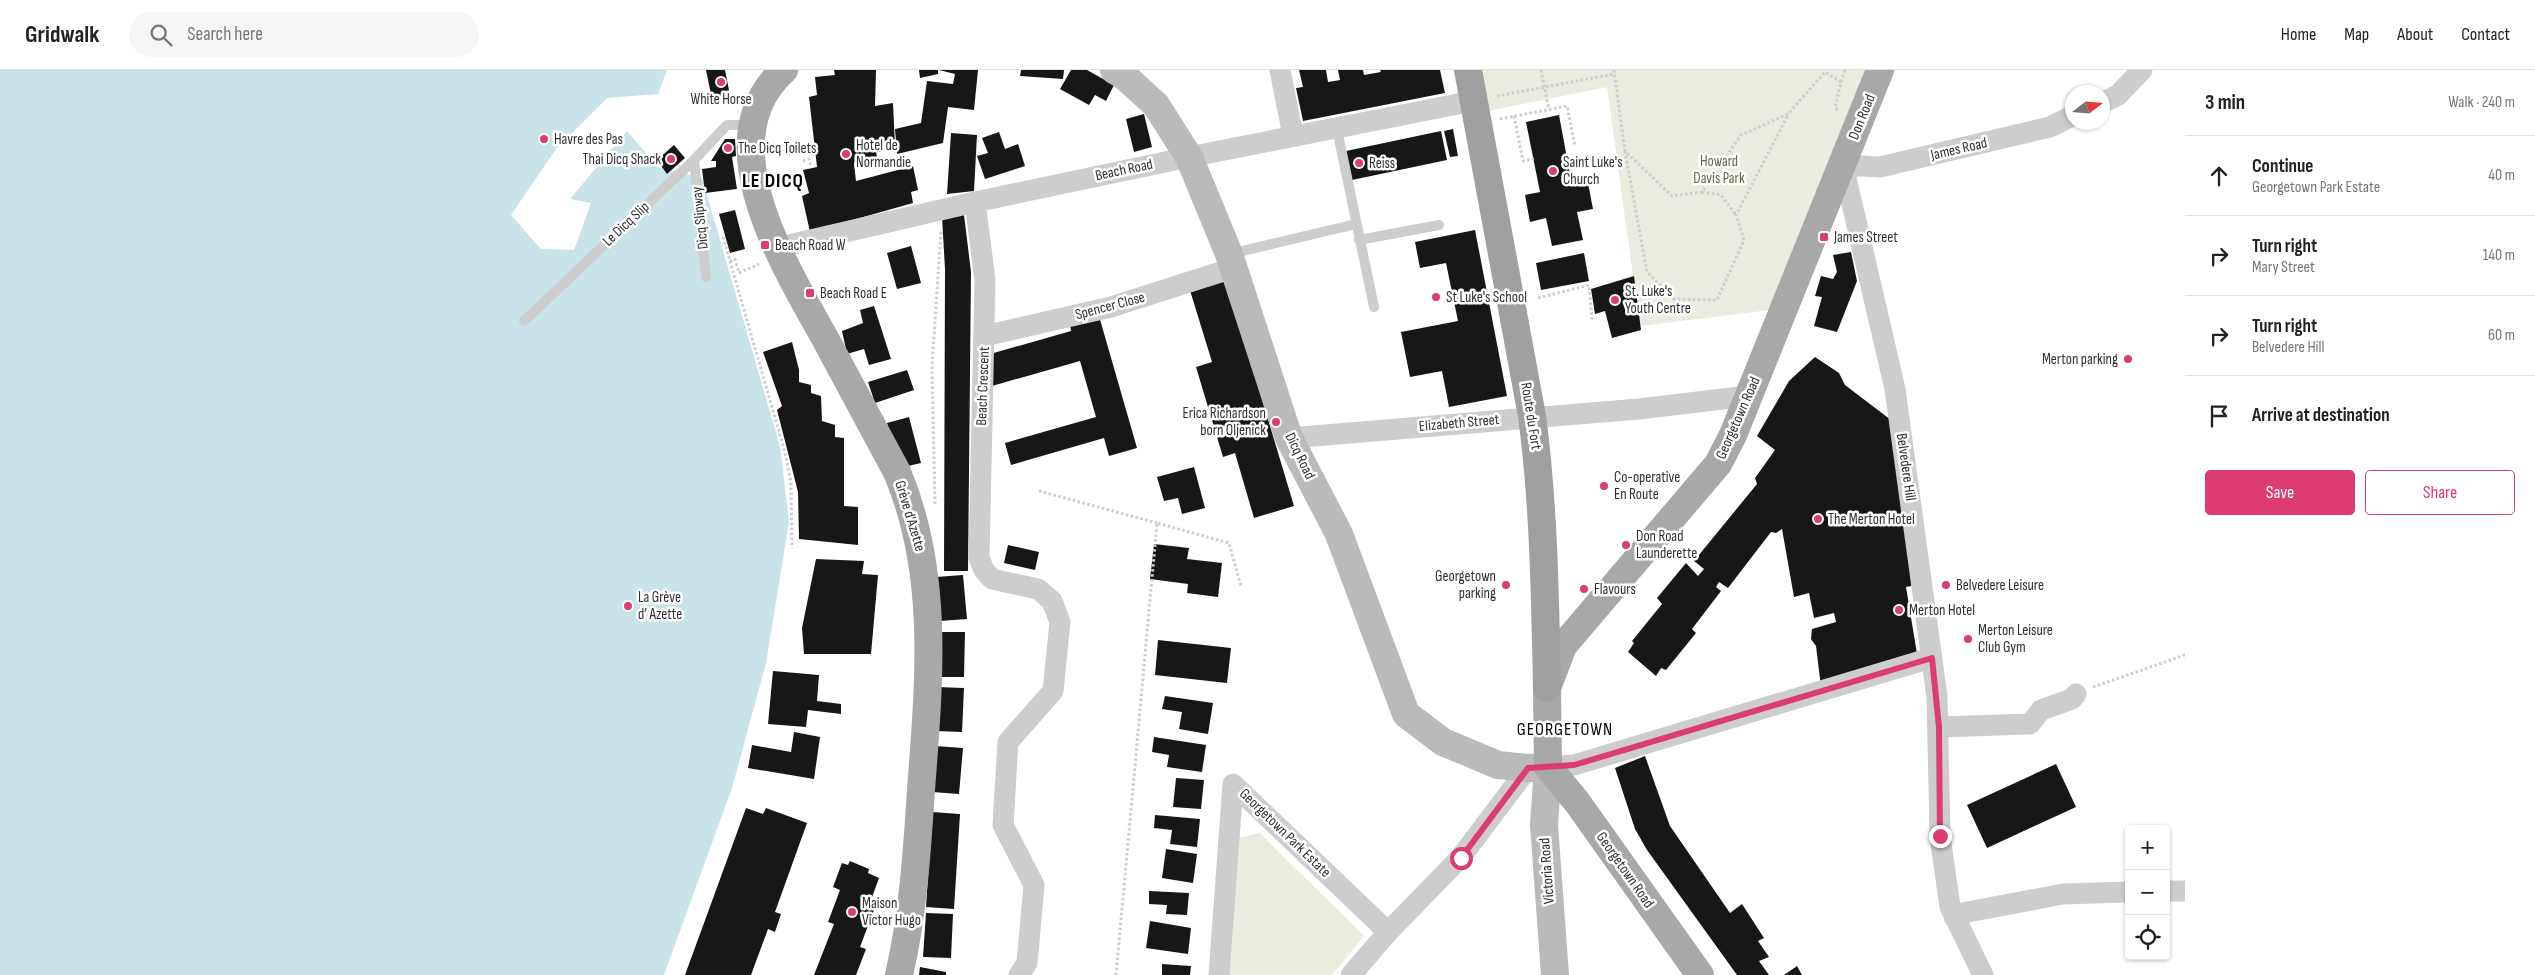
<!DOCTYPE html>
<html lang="en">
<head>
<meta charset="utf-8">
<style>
  :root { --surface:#fff; --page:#f6f6f6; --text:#222; --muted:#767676; --line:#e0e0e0; --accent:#dc3c70 }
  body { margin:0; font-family:"Sofia Sans Condensed",sans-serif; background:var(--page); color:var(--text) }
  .controls { position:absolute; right:15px; bottom:15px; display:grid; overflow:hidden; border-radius:5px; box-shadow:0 1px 4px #0004 }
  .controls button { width:45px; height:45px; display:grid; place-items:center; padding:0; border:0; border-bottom:1px solid var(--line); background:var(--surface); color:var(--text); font:25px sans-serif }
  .compass { position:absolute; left:2065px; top:15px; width:45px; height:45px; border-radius:50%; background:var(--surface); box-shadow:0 1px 4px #0004; rotate:74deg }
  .stop { position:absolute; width:15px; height:15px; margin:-11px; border:4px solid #dc3c70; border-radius:50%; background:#fff }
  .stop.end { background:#dc3c70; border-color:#fff; box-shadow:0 1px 5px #0008 }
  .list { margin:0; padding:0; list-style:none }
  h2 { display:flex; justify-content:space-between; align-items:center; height:65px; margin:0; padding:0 20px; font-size:21px }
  h2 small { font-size:16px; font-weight:400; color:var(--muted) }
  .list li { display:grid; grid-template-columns:32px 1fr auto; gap:15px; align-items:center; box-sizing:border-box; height:80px; padding:0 20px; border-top:1px solid var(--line) }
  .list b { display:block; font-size:19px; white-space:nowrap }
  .list p { margin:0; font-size:16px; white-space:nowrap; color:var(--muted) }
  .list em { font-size:16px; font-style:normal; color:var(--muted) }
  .actions { display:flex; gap:10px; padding:15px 20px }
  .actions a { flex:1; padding:11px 0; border:1px solid var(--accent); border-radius:5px; text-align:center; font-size:18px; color:var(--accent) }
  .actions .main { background:var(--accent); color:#fff }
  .icon { flex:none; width:28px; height:28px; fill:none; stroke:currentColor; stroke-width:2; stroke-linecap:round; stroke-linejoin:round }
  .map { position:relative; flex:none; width:2185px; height:905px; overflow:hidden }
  header { display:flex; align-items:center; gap:30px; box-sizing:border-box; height:70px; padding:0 25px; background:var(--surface); border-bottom:1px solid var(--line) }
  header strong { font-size:24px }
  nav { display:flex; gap:28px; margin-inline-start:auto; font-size:18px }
  .search { width:350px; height:45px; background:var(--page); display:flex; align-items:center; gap:12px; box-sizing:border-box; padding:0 18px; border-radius:28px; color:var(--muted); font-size:19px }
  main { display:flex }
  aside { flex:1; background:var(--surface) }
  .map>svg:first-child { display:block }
</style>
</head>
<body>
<header>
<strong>Gridwalk</strong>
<div class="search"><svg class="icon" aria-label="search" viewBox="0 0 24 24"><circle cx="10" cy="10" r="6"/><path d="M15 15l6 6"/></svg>Search here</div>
<nav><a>Home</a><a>Map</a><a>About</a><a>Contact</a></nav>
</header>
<main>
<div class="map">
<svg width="2185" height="905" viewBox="0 0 2185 905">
  <rect width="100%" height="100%" fill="#fff"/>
  <path fill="#e9ecde" d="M1481,0H1865L1770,240L1640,256L1607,17L1488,41Z
    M1260,763L1364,866L1332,905H1227L1238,768Z"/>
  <path fill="#c9e4e8" d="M0,0H667L658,24L607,28L556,79L511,145L541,179L574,180L591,133L570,129L627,61L658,97L702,108L780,376L789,452L766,593L732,718L664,905H0Z"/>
  <path fill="#171717" d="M706,0H725L731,30L713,34Z
    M834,0H876L875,36L893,33L895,76L876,80L877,88L854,93L856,111L913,96L918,120L911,122L913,133L810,162L802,126L809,123L803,100L817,97L809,27L817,25L815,7L835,5Z
    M919,0H938V4L920,8Z
    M939,0H978L974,40L948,37L943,73L897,84L895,59L921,53L927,11L953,14L955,4Z
    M1021,0H1064L1063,9L1020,6Z
    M1071,0H1087L1114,15L1106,31L1095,25L1089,35L1060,19Z
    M1299,0H1326L1328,12L1340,10L1338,0H1363L1364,5L1381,2L1380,0H1440L1445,23L1303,51L1296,18L1303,17Z
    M1144,44L1152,77L1134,82L1126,49Z
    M1559,45L1572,115L1588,113L1593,139L1577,142L1583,170L1552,176L1546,148L1530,152L1525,125L1540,122L1526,52Z
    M1453,59L1458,86L1450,87L1444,61Z
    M1441,61L1447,90L1352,110L1346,81Z
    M999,62L1005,79L1018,74L1025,96L985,109L977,86L988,83L982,68Z
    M951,63L977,65L974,121L947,124Z
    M725,69H735L736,86L732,87L737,119L705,123L702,99L716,97V91H711Z
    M674,75L685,88L667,104L657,90Z
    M735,140L745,179L730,183L719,144Z
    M964,145L971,202L968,501H944L945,199L942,147Z
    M1475,160L1507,326L1449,337L1442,301L1410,307L1401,262L1458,251L1446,193L1420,198L1415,172Z
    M911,176L921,213L897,219L887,183Z
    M1851,182L1857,211L1837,262L1814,256L1822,227L1815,226L1821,206L1833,209L1837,202L1833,185Z
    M1584,183L1589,211L1541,220L1536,193Z
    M1225,206L1294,436L1254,448L1235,383L1223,387L1196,297L1212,292L1189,217Z
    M1634,206L1641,260L1612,268L1605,241L1595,244L1591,219Z
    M874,236L891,289L869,295L864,279L847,284L842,261L863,253L860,240Z
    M1099,246L1137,378L1109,386L1104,368L1011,395L1005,373L1096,347L1080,291L992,316L983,286L1071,261L1070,254Z
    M792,272L799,300V312L811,315V323L821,326L822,351L835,355V367L844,368V436L858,437V475L799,469L798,422L777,340L782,336L763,282Z
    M1815,287L1839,303L1845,315L1891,350L1916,515L1906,517L1918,590L1821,617L1816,576L1811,569L1812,559L1836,552L1834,543L1814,548L1809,523L1794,527L1782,459L1776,463L1771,462L1728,518L1719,512L1716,517L1721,521L1692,559L1696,563L1666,600L1661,598L1656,606L1628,582L1634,573L1632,571L1662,534L1657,528L1686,493L1698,506L1704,499L1694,491L1757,414L1755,408L1775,380L1757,366L1789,311Z
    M907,300L914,320L875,333L868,312Z
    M909,347L921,393L899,398L887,353Z
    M1194,397L1205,438L1182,444L1178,428L1164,431L1157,407Z
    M1154,474L1189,478L1187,489L1222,493L1218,527L1187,523L1188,514L1150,509Z
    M1008,475L1039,482L1035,500L1004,493Z
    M816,489L864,491L862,504L878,505L871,584H804L802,558Z
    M963,505L967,549L940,551L936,507Z
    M937,562H965L964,607H937Z
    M1158,570L1231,578L1227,613L1155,605Z
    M773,601L819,605L817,631L841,634V644L808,640L806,657L768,654Z
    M937,617L964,618L962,662L935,661Z
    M1165,626L1213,633L1208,664L1179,659L1182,642L1162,639Z
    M794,662L820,667L814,709L748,698L752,675L791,682Z
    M1154,667L1206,675L1202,702L1167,697L1169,685L1152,682Z
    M935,676L963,678L959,724L932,722Z
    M1645,686L1670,756L1730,843L1742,834L1764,868L1758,871L1769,887L1759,891L1769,905H1737L1647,780L1635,759L1615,698Z
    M2056,694L2076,737L1987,778L1967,735Z
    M1176,708L1204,710L1201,739L1173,737Z
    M746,738L763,744L766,738L807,753L775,842L781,844L775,862L768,859L751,905H685Z
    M932,742L960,744L954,839L926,837Z
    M1155,745L1200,749L1197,777L1170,774L1172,760L1154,758Z
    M1166,779L1197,784L1193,813L1162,808Z
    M850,791L869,799L868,803L879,808L871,830L877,832L860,877L866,879L856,905H814L834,854L828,852L840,820L833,817L842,793L848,795Z
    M1149,821L1189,823L1187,845L1166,844L1167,835L1149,834Z
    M926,843L953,844L951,888L923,887Z
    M1150,851L1191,858L1188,884L1146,878Z
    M1162,894L1191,896L1190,905H1162Z
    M1797,896L1802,905H1784Z
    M920,897L946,902V905H919Z"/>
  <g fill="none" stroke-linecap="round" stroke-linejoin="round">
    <path stroke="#cdcdcd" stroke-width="3" stroke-dasharray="2.5 2.5" stroke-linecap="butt" d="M1541,0L1549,40
      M1614,0L1625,81L1672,126L1702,122L1741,65L1788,44L1825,2L1841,12L1835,38L1838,40
      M1841,12L1845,0
      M1497,26L1614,4
      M1514,46L1523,91L1534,89
      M1500,49L1567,36L1575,76
      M1625,81L1647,202L1674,229L1717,230L1744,170L1736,145L1788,45
      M803,91L809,89L811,98
      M1702,122L1721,125L1736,145
      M723,167L785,382L791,412L792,478
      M730,191L735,189L739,203L759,194
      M1538,228L1589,215L1592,250
      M1039,421L1157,453
      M935,434L932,297L941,161
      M2093,617L2185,585
      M1116,905L1157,453L1229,473L1241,516"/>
    <path stroke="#cdcdcd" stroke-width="10" d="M1337,59L1374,237
      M694,90L706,207
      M1359,170L1439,155
      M1230,184L1356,154
      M524,251L694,90L727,55H751"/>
    <path stroke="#cdcdcd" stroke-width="21" d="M1280,0L1293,66
      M2102,33L2118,25L2142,0
      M975,132L985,210L979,488L984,500L992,509L1038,519L1052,531L1060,552L1053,621L1008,672L1003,755L1034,815L1027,893L1019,905
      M776,178L975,132L1189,87L1473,31
      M984,266L1111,237L1233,198
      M1289,368L1639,339L1748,326
      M1939,657L2030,654L2041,640L2072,629L2076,624
      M1548,697L1574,695L1931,588
      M2166,821H2185
      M1954,847L1962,843L2063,824L2129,822
      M1219,905L1233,714L1388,862
      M1351,905L1388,862L1461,787L1528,698
      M1983,905L1950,837L1940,766L1937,627L1895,319L1843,95L1880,97L2050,57L2072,46"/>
    <path stroke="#bababa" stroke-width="28" d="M1114,0L1123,5L1156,35L1189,87L1229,184L1289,368L1339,464L1406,644L1443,672L1498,695L1528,698L1548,697L1544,755L1555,905"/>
    <path stroke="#a8a8a8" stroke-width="28" d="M784,0C704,71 788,201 827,272C851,316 874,359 897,402C940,504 929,613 921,720C917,782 913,845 899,905
      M1700,905L1577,732L1548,697L1547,618L1563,576L1718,394L1733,365L1880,0"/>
    <path stroke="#a0a0a0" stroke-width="28" d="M1468,0L1532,346C1544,436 1545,527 1547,618"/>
  </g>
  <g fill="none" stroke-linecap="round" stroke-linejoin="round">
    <path stroke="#dc3c70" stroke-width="6" d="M1461,788L1528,698L1574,695L1932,588L1939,657L1940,766"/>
  </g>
  <g fill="#dc3c70" stroke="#fff" stroke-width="2">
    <circle cx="721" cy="12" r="5"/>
    <circle cx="544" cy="69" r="5"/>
    <circle cx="728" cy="78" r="5"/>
    <circle cx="846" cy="84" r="5"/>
    <circle cx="671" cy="89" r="5"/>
    <circle cx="1359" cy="93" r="5"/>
    <circle cx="1553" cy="101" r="5"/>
    <rect x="1819" y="162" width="10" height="10" rx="2.5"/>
    <rect x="760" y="170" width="10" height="10" rx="2.5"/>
    <rect x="805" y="218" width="10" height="10" rx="2.5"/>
    <circle cx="1436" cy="227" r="5"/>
    <circle cx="1615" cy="230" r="5"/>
    <circle cx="2128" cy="289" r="5"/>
    <circle cx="1276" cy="352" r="5"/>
    <circle cx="1604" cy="416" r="5"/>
    <circle cx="1818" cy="449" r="5"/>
    <circle cx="1626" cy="475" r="5"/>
    <circle cx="1506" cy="515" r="5"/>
    <circle cx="1946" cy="515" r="5"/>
    <circle cx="1584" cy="519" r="5"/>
    <circle cx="628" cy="536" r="5"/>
    <circle cx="1899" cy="540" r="5"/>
    <circle cx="1968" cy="569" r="5"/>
    <circle cx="852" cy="842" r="5"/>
  </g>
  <g text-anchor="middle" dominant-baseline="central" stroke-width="5" stroke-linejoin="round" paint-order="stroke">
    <g font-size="15" fill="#303030" stroke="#fff" text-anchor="start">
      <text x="721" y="29" text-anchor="middle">White Horse</text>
      <text x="554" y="69">Havre des Pas</text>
      <text x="856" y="75">Hotel de<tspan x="856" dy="17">Normandie</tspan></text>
      <text x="738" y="78">The Dicq Toilets</text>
      <text x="661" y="89" text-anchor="end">Thai Dicq Shack</text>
      <text x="1563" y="92">Saint Luke's<tspan x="1563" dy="17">Church</tspan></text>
      <text x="1369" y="93">Reiss</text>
      <text x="1834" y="167">James Street</text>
      <text x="775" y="175">Beach Road W</text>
      <text x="1625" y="221">St. Luke's<tspan x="1625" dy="17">Youth Centre</tspan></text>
      <text x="820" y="223">Beach Road E</text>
      <text x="1446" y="227">St Luke's School</text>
      <text x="2118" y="289" text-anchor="end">Merton parking</text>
      <text x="1266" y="343" text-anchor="end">Erica Richardson<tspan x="1266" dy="17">born Oljenick</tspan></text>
      <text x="1614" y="407">Co-operative<tspan x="1614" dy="17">En Route</tspan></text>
      <text x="1828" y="449">The Merton Hotel</text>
      <text x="1636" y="466">Don Road<tspan x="1636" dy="17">Launderette</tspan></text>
      <text x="1496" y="506" text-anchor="end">Georgetown<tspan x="1496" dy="17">parking</tspan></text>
      <text x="1956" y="515">Belvedere Leisure</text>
      <text x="1594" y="519">Flavours</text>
      <text x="638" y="527">La Grève<tspan x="638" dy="17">d’ Azette</tspan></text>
      <text x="1909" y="540">Merton Hotel</text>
      <text x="1978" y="560">Merton Leisure<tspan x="1978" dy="17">Club Gym</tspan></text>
      <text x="862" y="833">Maison<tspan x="862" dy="17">Victor Hugo</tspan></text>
    </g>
    <g font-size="15" fill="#303030" stroke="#fff">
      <text transform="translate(1862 47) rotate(-68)">Don Road</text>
      <text transform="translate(1959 79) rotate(-13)">James Road</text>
      <text transform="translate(1124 100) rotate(-12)">Beach Road</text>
      <text transform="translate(700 148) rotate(-96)">Dicq Slipway</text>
      <text transform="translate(626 154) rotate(-43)">Le Dicq Slip</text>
      <text transform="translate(1110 236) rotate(-15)">Spencer Close</text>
      <text transform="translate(983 316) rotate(-88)">Beach Crescent</text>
      <text transform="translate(1531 346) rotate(81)">Route du Fort</text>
      <text transform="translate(1738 348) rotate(-66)">Georgetown Road</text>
      <text transform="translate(1459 353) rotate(-5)">Elizabeth Street</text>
      <text transform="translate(1300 386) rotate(64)">Dicq Road</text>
      <text transform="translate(1906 397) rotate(82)">Belvedere Hill</text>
      <text transform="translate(910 446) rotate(73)">Grève d'Azette</text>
      <text transform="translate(1285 763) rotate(44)">Georgetown Park Estate</text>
      <text transform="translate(1625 800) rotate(55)">Georgetown Road</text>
      <text transform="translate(1547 801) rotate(-94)">Victoria Road</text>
    </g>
    <g font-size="15" fill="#5d693f" stroke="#fff">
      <text x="1719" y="91">Howard<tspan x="1719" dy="17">Davis Park</tspan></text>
    </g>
    <g font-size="18" letter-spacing="1" fill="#000" stroke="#fff">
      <text x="1565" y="659">GEORGETOWN</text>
    </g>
    <g font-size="20" font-weight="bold" letter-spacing="1" fill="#000" stroke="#fff">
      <text x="773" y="111">LE DICQ</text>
    </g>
  </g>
</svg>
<div class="controls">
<button>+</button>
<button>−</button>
<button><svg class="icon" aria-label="locate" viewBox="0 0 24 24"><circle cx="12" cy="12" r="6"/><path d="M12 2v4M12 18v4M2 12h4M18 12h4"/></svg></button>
</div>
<svg class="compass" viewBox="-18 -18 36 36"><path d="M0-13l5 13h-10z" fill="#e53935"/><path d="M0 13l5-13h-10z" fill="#767676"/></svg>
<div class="stop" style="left:1461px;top:788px"></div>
<div class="stop end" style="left:1940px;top:766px"></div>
</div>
<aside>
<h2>3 min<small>Walk · 240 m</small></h2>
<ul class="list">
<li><svg class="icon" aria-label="ahead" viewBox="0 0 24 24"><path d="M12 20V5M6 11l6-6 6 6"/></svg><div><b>Continue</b><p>Georgetown Park Estate</p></div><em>40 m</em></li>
<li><svg class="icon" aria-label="right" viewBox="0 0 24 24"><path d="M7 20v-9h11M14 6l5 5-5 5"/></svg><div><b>Turn right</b><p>Mary Street</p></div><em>140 m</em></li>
<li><svg class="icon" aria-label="right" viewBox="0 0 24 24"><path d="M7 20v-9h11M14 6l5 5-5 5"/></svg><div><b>Turn right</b><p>Belvedere Hill</p></div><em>60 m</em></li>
<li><svg class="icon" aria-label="arrive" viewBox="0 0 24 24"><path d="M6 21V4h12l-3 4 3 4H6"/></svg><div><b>Arrive at destination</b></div></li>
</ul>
<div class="actions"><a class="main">Save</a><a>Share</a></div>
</aside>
</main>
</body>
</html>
